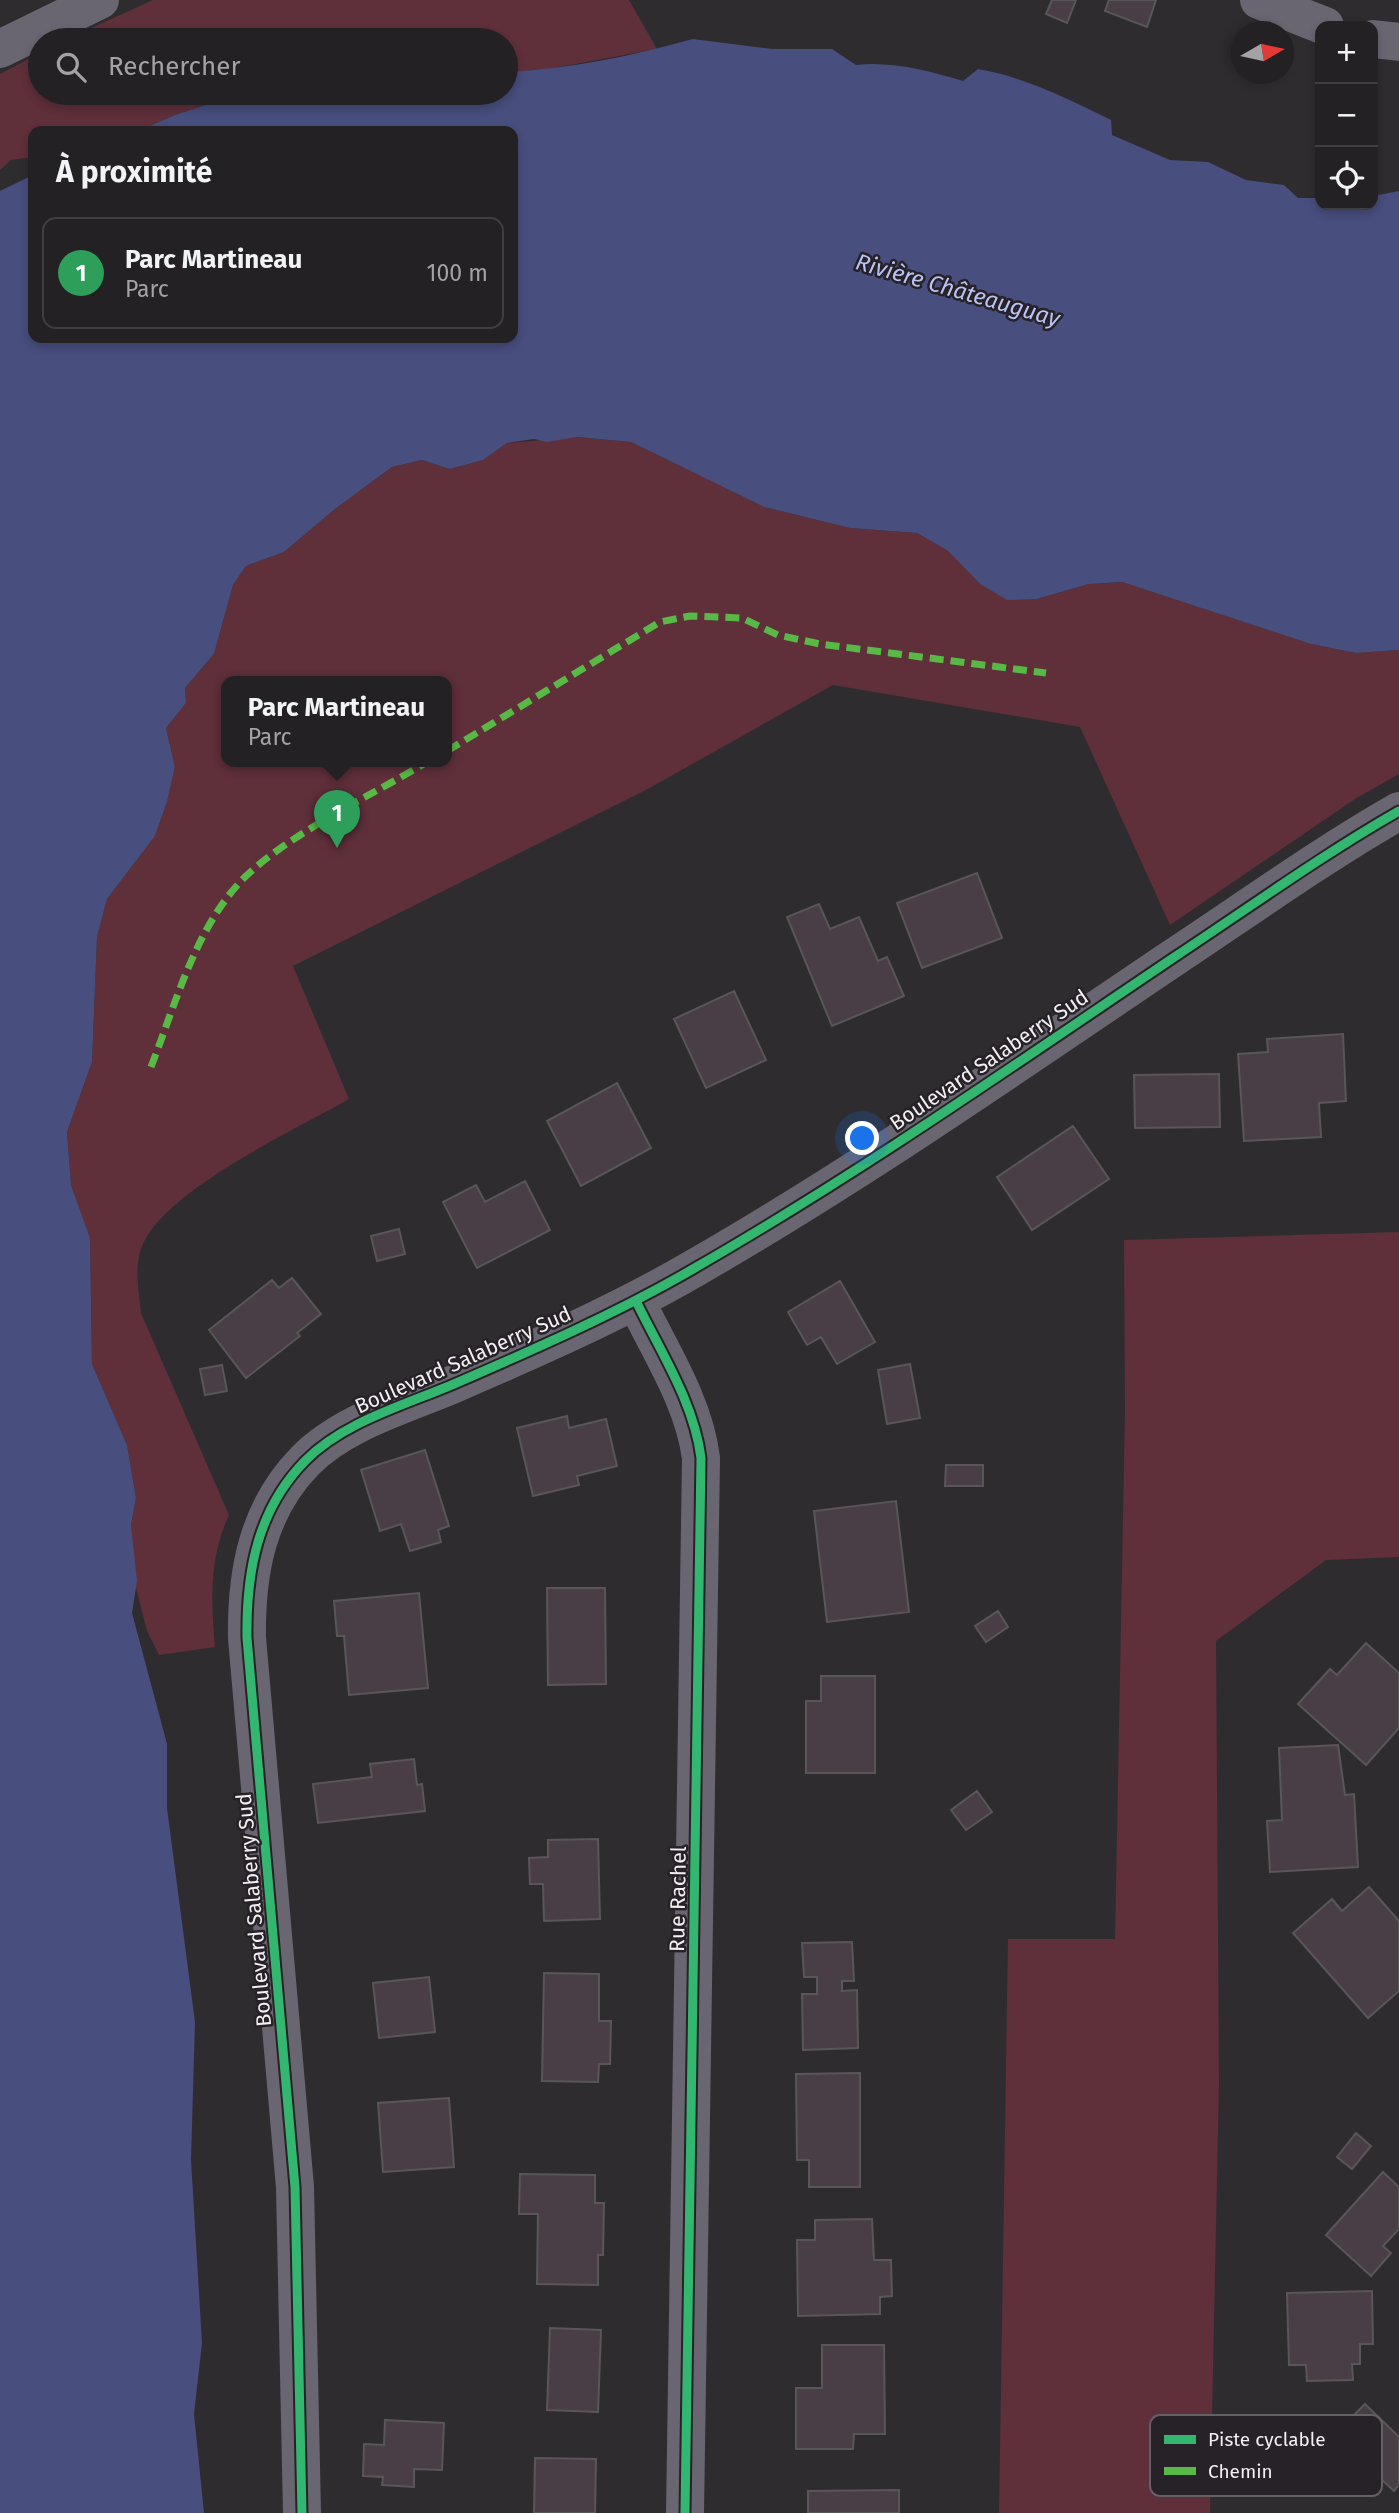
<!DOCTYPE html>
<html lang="fr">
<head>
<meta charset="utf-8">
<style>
  :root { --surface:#232124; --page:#2f2e31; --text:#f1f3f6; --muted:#a3a3a6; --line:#403e41; --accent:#1a73e8 }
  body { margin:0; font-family:"Fira Sans",sans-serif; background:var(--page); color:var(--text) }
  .controls { position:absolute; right:21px; top:21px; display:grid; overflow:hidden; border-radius:14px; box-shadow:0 4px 10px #0003 }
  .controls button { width:63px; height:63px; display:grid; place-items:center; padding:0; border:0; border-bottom:2px solid var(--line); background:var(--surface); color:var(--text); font:35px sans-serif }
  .compass { position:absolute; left:1231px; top:21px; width:63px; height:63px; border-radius:50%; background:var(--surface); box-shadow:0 4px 10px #0003; rotate:81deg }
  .you { position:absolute; left:863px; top:1139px; width:24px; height:24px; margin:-18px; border:5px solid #fff; border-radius:50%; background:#1a73e8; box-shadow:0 0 0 10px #1a73e833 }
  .badge { display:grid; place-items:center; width:46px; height:46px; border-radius:50%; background:var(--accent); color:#fff; font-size:23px; font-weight:700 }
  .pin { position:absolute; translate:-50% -58px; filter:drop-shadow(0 2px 4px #0008) }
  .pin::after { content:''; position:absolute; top:37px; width:24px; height:21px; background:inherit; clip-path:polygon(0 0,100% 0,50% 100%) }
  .popup { position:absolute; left:221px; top:676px; width:231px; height:91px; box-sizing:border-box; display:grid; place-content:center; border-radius:14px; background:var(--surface); filter:drop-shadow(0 2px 5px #0005); font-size:23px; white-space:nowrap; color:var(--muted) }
  .popup b { font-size:26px; color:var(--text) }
  .popup::after { content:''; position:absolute; left:50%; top:100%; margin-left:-14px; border:14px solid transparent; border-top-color:var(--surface) }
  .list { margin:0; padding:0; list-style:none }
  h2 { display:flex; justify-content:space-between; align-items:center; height:91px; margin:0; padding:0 28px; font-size:30px }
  h2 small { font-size:23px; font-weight:400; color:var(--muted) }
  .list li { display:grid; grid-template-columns:46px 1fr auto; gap:21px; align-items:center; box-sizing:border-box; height:112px; margin:0 14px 14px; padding:0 14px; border:2px solid var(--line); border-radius:14px }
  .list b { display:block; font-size:26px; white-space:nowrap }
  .list p { margin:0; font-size:23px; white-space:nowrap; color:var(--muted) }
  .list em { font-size:23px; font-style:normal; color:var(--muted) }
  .icon { flex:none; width:38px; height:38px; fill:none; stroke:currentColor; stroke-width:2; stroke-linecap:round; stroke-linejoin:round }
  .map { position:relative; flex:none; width:1399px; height:2513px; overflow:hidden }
  .search { position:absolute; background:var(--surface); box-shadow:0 4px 10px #0003; left:28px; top:28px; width:490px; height:77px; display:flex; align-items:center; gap:18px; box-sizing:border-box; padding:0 24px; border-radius:38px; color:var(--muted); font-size:26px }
  .panel { position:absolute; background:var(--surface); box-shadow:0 4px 10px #0003; left:28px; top:126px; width:490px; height:217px; border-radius:14px }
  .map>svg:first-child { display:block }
</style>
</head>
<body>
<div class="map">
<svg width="1399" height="2513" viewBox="0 0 1399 2513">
  <rect width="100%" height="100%" fill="#2f2c30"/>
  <path fill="#5f2f3a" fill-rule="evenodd" d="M153,0H629L657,49L542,70L506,72V40H65Z
    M40,53V93H242L175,115L138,131H33V157L11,160L0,170V74Z
    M577,437L631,442L764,507L850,528L917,533L948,551L980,584L1037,599L1089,584L1122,582L1311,644L1356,653L1399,650V774L1355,799L1170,925L1080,727L833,685L646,790L293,966L349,1099C297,1129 160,1192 141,1249C134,1269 139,1292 141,1313L229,1515C209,1558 211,1601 215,1647L159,1655L147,1631L136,1588L131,1525L136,1498L127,1445L92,1364L90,1239L71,1185L67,1132L92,1062L97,937L107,899L155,836L167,802L175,767L166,728L186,703L185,688L214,654L233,585L246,566L284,552L335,509L392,467L422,460L450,469L483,460L507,443ZM227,682H447V762H227Z
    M1399,1232V1557L1326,1560L1216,1641L1219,2082L1210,2513H999L1008,1939H1115L1125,1411L1124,1240Z"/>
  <path fill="#484e7d" d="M693,39L773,49H832L856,65C892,61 929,71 963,81L978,69C1025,77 1068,99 1111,120L1112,135L1170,160L1208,162L1246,180L1284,185L1298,198H1320V205H1373V196L1399,191V650L1356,653L1311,644L1122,582L1089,584L1037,599L1007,600L980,584L948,551L917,533L850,528L764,507L631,442L577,437L547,442L534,439L507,443L483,460L450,469L422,460L392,467L335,509L284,552L246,566L233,585L214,654L185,688L186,703L166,728L175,767L167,802L155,836L107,899L97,937L92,1062L67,1132L71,1185L90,1238L92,1364L127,1445L136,1498L131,1525L137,1581L132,1613L167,1744V1808L195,2022L191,2160L202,2343L194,2414L204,2513H0V191L33,175V338H513V131H138L175,115L242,93H506V72C570,69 632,56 693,39Z"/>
  <path fill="#493e45" stroke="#585658" stroke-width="2" d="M1052,0H1076L1067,23L1046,14Z
    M1109,0H1156L1147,27L1105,11Z
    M977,873L1002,938L922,968L897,903Z
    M819,904L830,929L859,917L878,961L887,957L904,996L832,1026L787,917Z
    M734,991L766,1060L706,1088L674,1019Z
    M1343,1034L1346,1101L1319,1103L1321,1137L1244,1141L1238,1054L1268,1052L1267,1039Z
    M1219,1074L1220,1127L1135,1128L1134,1075Z
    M617,1083L651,1148L581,1186L547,1121Z
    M1073,1126L1109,1179L1032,1230L997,1177Z
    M525,1181L550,1230L477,1268L443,1202L476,1185L485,1202Z
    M399,1229L405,1254L377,1261L371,1236Z
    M292,1278L321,1314L297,1333L300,1336L246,1378L209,1330L272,1280L279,1288Z
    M840,1281L875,1342L837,1364L821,1337L807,1345L788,1312Z
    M910,1364L920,1418L887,1424L878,1370Z
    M222,1365L227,1391L205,1395L200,1369Z
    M567,1416L569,1428L606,1419L617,1466L577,1476L579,1485L533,1496L517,1428Z
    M425,1450L449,1526L438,1530L441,1542L410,1551L401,1524L380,1531L361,1470Z
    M946,1465H983V1486H945Z
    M896,1501L909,1612L827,1622L814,1511Z
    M547,1588H605L606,1684L548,1685Z
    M419,1593L428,1688L349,1695L344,1636H337L334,1601Z
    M998,1611L1008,1627L986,1642L975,1626Z
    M1366,1643L1399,1673V1728L1366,1765L1298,1704L1330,1669L1337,1675Z
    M821,1676H875V1773H806V1701H821Z
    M1338,1745L1345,1795L1354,1794L1358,1867L1270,1872L1267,1821L1282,1820L1279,1748Z
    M414,1759L417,1785L422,1784L425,1811L318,1823L313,1784L372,1777L370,1764Z
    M977,1791L992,1812L966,1830L951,1810Z
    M598,1839L600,1919L544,1921L543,1884H530L529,1858L548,1857V1840Z
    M1369,1887L1399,1921V1991L1368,2018L1293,1933L1332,1899L1342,1911Z
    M852,1942L854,1981H842V1991L857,1990L858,2048L803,2050L802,1994H817V1977H804L802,1943Z
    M544,1973L599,1974V2021H611L610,2064H599L598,2082L542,2081Z
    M429,1977L435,2032L379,2038L373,1983Z
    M860,2073V2187H809V2160H797L796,2074Z
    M449,2098L454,2167L383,2172L378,2103Z
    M1356,2133L1371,2146L1352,2169L1337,2157Z
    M1383,2172L1399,2187V2229L1383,2246L1391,2253L1371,2276L1326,2235Z
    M520,2174L595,2175V2203H604L603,2255H598V2285L537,2284L538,2214H519Z
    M872,2219L874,2260H891L892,2296L880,2297V2314L798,2316L797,2240H815V2220Z
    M1372,2291L1373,2344H1360V2364H1352L1353,2380L1307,2381L1306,2365H1289L1287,2293Z
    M550,2328L601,2330L598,2412L547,2410Z
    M822,2345H884L885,2434H854L853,2449H796V2388H822Z
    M1365,2404L1399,2437V2485L1394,2491L1379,2477L1370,2488L1325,2444Z
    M385,2420L444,2423L442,2470L414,2469V2487L382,2485L383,2477L363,2476L364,2444L384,2445Z
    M535,2458L596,2459L595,2513H534Z
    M899,2490V2513H808V2491Z"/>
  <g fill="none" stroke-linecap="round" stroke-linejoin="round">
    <path stroke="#6a6671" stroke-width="38" d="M1259,0L1325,26
      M1373,39L1399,42
      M0,49L100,0
      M636,1301C660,1351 694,1402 701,1458L685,2513
      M302,2513L295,2187L247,1638C246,1573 257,1510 305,1461C343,1422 405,1405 454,1384C535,1349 617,1313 693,1269C860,1173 1017,1063 1176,956C1250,907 1322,855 1399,811"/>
    <path stroke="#58b947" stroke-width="7" stroke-dasharray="14 7" stroke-linecap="butt" d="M447,751L660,622L690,616L742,618L778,635L820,644L1046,673
      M151,1067C176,1003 196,925 246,876C291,833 372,795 427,762"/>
    <defs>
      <path id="cycleway" d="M636,1301C660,1351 694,1402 701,1458L685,2513
        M302,2513L295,2187L247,1638C246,1573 257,1510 305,1461C343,1422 405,1405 454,1384C535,1349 617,1313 693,1269C860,1173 1017,1063 1176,956C1250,907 1322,855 1399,811"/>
    </defs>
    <use href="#cycleway" stroke="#262227" stroke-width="13"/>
    <use href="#cycleway" stroke="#33b770" stroke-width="9"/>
  </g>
  <g text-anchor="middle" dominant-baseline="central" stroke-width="5" stroke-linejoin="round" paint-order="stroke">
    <g font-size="21" fill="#f3eff3" stroke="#262227">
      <text transform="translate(989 1060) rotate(-34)">Boulevard Salaberry Sud</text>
      <text transform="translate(463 1360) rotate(-24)">Boulevard Salaberry Sud</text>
      <text transform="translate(678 1899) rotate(-89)">Rue Rachel</text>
      <text transform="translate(254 1910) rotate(-95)">Boulevard Salaberry Sud</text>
    </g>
    <g font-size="23" font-style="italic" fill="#bbc3f4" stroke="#262227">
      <text transform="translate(958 290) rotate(16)">Rivière Châteauguay</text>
    </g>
  </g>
  <rect x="1150" y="2415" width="232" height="81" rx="10" fill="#262227" stroke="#646064" stroke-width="2"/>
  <rect x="1164" y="2435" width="32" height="9" fill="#33b770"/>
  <rect x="1164" y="2467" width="32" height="8" fill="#58b947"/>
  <g font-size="19" fill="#f3eff3">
    <text x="1208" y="2446">Piste cyclable</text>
    <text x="1208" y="2478">Chemin</text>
  </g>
</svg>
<div class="controls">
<button>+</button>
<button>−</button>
<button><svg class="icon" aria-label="locate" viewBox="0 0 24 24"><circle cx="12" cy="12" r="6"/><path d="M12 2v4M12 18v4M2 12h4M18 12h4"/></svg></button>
</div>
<svg class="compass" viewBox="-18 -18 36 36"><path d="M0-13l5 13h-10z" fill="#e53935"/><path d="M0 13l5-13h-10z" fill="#a3a3a6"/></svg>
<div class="you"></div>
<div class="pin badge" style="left:337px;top:848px;background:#2e9e5b">1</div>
<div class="popup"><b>Parc Martineau</b>Parc</div>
<div class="search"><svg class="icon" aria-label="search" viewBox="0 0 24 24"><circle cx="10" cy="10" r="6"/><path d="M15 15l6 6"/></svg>Rechercher</div>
<section class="panel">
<h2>À proximité<small></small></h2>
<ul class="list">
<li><span class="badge" style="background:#2e9e5b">1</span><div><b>Parc Martineau</b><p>Parc</p></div><em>100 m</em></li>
</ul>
</section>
</div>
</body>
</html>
